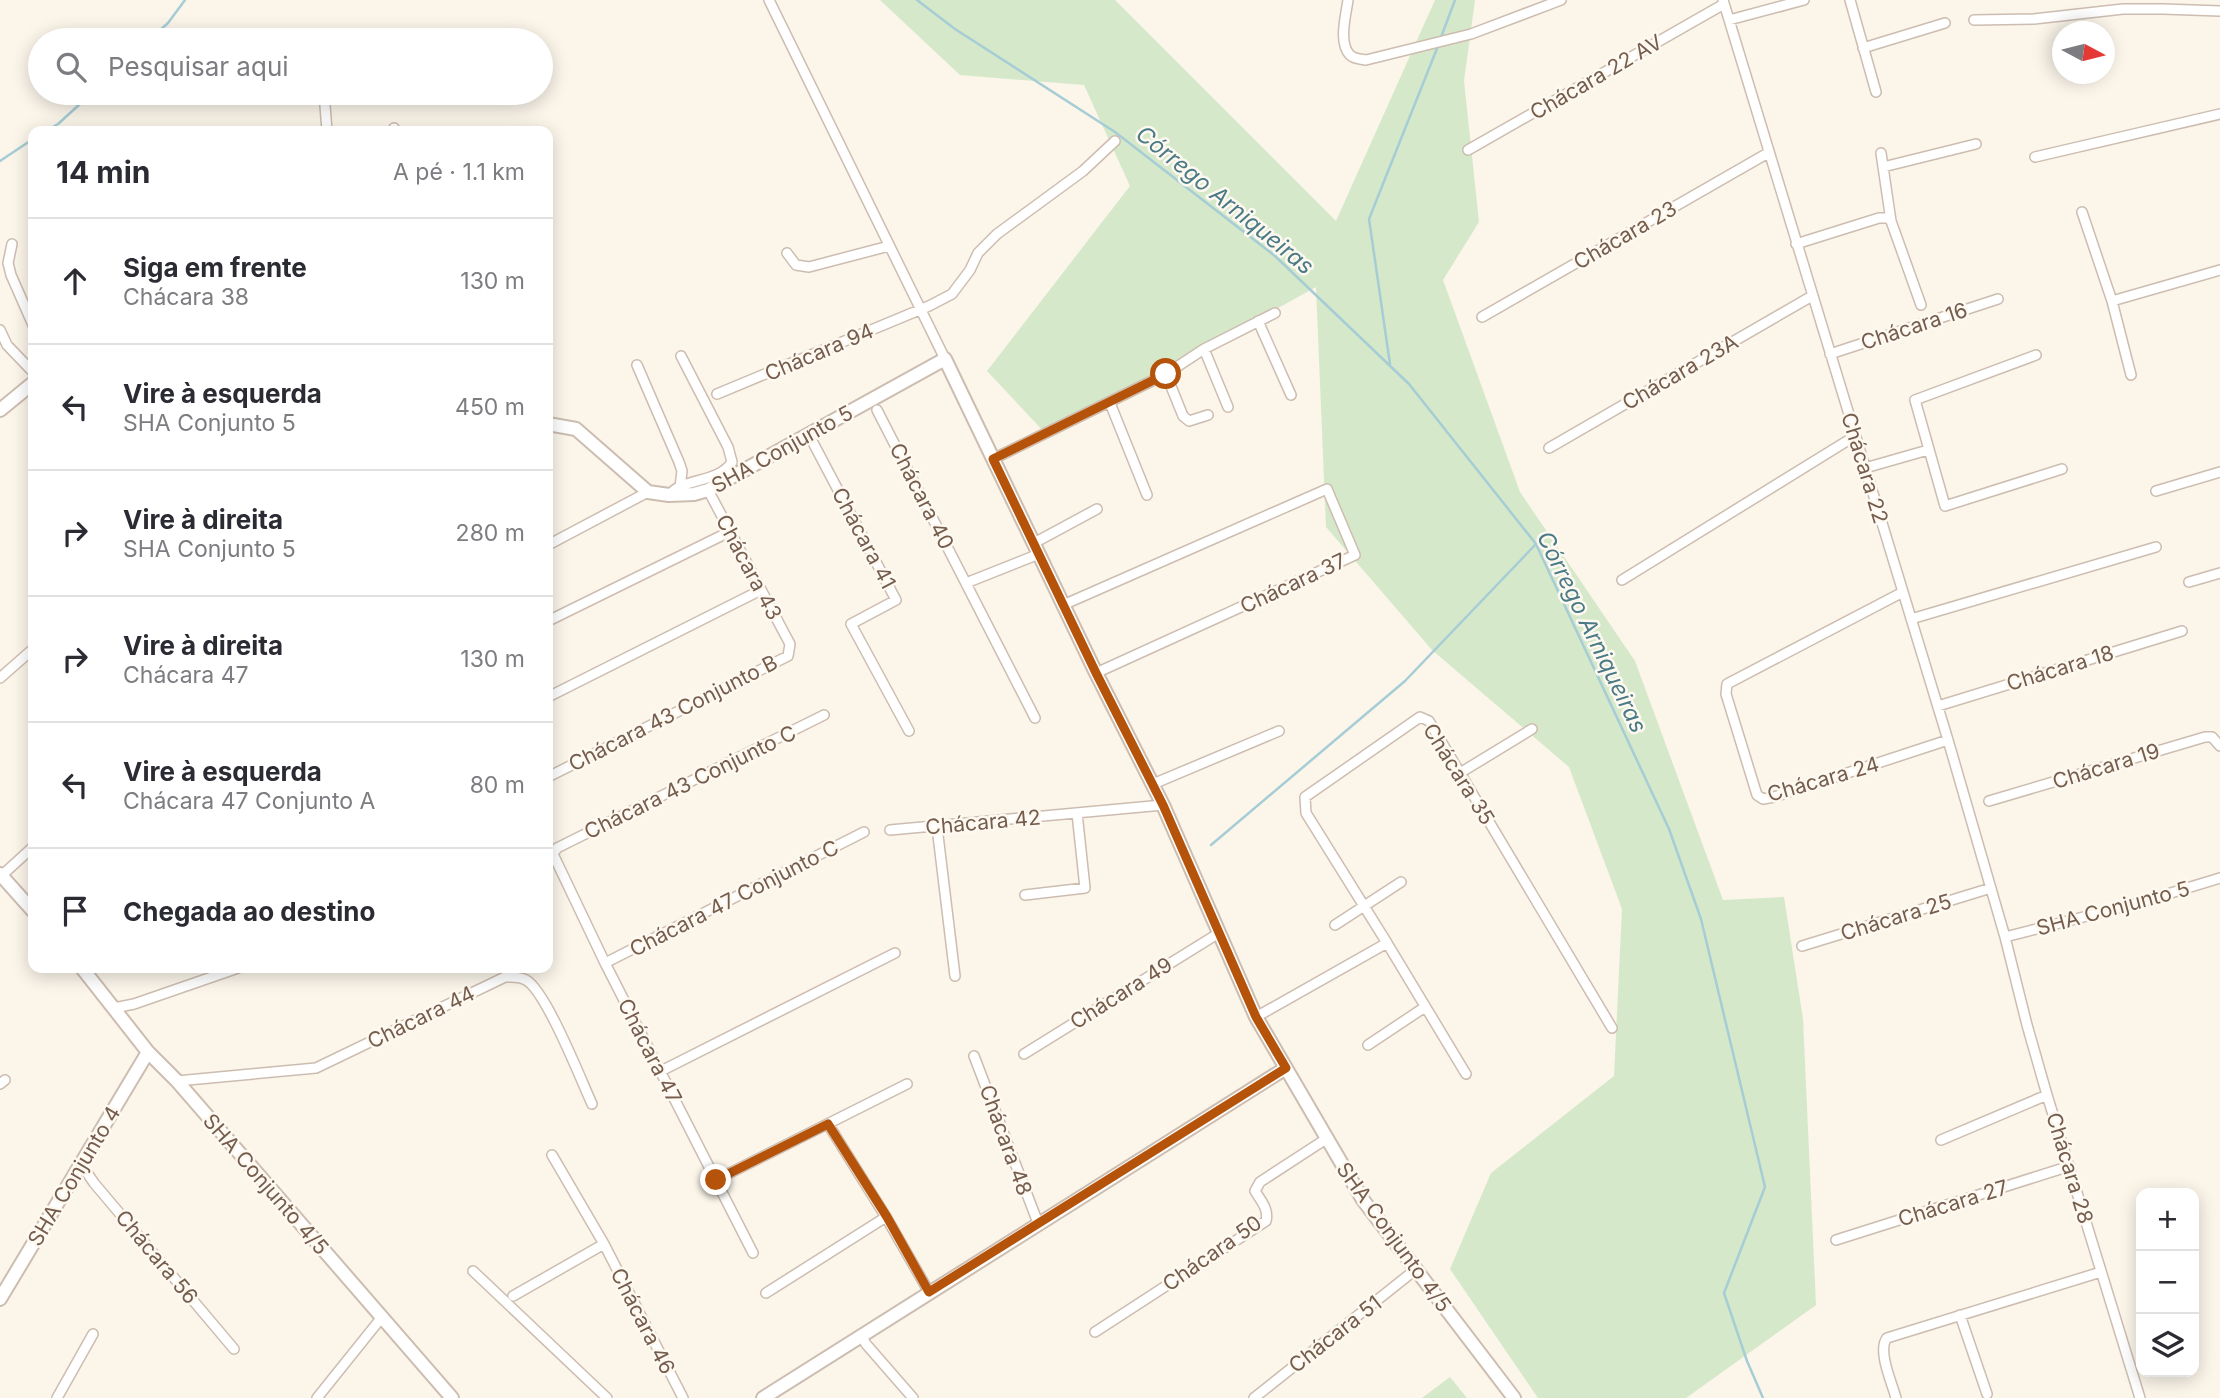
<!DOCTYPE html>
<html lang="pt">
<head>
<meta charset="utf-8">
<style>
  :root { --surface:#fff; --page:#f2f2f3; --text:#2b2b33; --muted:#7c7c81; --line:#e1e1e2 }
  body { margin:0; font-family:Inter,sans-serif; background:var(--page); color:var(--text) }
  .controls { position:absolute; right:21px; bottom:21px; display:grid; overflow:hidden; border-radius:14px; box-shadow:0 4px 18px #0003 }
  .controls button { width:63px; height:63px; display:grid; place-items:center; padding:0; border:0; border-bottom:2px solid var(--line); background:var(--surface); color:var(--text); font:35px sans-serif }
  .compass { position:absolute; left:2052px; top:21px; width:63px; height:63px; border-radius:50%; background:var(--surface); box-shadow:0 4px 18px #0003; rotate:97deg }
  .stop { position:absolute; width:21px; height:21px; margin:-16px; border:5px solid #b45309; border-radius:50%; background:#fff }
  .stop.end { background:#b45309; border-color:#fff; box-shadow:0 2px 7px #0008 }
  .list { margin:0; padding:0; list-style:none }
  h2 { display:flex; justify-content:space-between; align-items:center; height:91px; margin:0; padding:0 28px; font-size:30px }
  h2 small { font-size:23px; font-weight:400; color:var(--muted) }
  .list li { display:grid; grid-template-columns:46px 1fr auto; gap:21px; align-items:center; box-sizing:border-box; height:126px; padding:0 28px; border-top:2px solid var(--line) }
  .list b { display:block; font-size:26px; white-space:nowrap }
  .list p { margin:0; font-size:23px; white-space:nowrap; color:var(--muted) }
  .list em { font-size:23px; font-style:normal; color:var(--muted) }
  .icon { flex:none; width:38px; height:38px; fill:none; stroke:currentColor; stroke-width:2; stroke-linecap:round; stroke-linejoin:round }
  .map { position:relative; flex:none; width:2220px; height:1398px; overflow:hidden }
  .search { position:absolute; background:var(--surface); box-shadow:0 4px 18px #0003; left:28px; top:28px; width:525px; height:77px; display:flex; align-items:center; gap:18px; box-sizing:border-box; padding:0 24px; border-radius:38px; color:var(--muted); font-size:26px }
  .panel { position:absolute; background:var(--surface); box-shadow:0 4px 18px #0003; left:28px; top:126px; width:525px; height:847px; border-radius:14px }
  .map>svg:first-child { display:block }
</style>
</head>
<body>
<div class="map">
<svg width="2220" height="1398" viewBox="0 0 2220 1398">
  <rect width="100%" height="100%" fill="#fbf5ea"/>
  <path fill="#d5e8c9" d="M880,0H1115L1336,221L1435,0H1475L1464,81L1479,222L1443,280L1520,492L1635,661L1723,900L1784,897L1803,1019L1816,1305L1686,1398H1538L1450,1269L1491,1173L1614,1076L1622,909L1569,767L1432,650L1326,527L1316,287L1048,436L987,371L1130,186L1084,85L960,75Z
    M1450,1377L1467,1398H1422Z"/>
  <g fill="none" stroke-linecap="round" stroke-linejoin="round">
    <path stroke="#a6cdd5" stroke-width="2.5" d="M917,0L955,29L1115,132L1275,256L1409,384L1536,544L1669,829L1701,919L1765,1187L1724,1293L1747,1361L1763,1398
      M149,40L168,23L185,0
      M1440,40L1455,0
      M46,131L58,124L92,93
      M0,161L33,139
      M1390,364L1369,219L1438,46
      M1211,845L1405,681L1536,544"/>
    <defs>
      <path id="minor" d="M769,0L945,359
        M1348,0C1346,15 1338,43 1350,55C1354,59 1360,59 1366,60L1471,34L1561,0
        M1723,0L1948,740L2005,937L2027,1025L2047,1095L2140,1398
        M1850,0L1876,92
        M1729,20L1804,0
        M1974,20L2034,19L2123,9H2163L2220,11
        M1863,48L1945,23
        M324,93L327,131
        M393,131L394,128
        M1468,150L1724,4
        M1881,153L1891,221
        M2035,157L2220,114
        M1883,167L1976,144
        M2082,212L2112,301
        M12,244L8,263L11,275L33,325
        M1796,244L1879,218H1888L1891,221L1921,305
        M787,253L796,265L809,267L889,246
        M1482,317L1768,153
        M1258,321L1291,395
        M0,330L7,345L33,372
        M1204,349L1228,407
        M1830,354L1998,299
        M2036,355L1915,400L1945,506L2062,469
        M637,365L679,462L682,471L680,487
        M1166,374L1183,416L1189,421L1208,415
        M2131,375L2112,301L2220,270
        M717,394L929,306L952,294L970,270L978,253L997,234L1083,171L1115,141
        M1110,403L1147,495
        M877,410L1035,718
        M809,435L896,600L851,624L909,731
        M1549,448L1812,296
        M993,459L1166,374L1204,349L1275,313
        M1865,468L1928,450
        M2156,491L2220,472
        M669,495C683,477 718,484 732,462L728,447L681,356
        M1034,543L1097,509
        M548,545L648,492
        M1622,580L1855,436
        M2189,582L2220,573
        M966,583L1039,554
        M1903,592L1727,684L1726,694L1757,795L1763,799L1774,797L1948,740
        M1063,605L1327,489L1355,555L1096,673
        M1911,619L2156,547
        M548,621L731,531
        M0,678L33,649
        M548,697L761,590
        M1938,706L2182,631
        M1460,773L1532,729
        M548,777L788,656L790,644L708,490
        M1153,784L1279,731
        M1989,801L2205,737H2212L2220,746
        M937,827L955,976
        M890,830L1163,805
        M0,877L33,847
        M1025,895L1085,888L1077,813
        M1335,925L1401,882
        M2005,937L2138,903L2220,878
        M1387,943L1466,1074
        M1802,946L1991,888
        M605,963L864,832
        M114,1008L134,1004L238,968
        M1256,1017L1387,943L1306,813L1305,797L1420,717L1429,721L1612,1028
        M1368,1045L1425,1007
        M1024,1054L1219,933
        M974,1056L1038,1223
        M661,1071L895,953
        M177,1081L316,1068L505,977C512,977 519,976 526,980C546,991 581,1080 592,1104
        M0,1084L5,1080
        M828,1124L886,1217L929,1292
        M1941,1140L2047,1095
        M552,1155L604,1244L683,1398
        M81,1164L94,1183L234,1349
        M716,1180L907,1084
        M1836,1240L2070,1166
        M753,1253L605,963L553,854L557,848L824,715
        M473,1271L607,1398
        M766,1293L886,1217
        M513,1296L604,1244
        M1960,1315L1987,1394
        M1095,1332L1266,1221C1269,1209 1261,1201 1255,1191L1260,1182L1326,1139
        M861,1335L866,1344L913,1398
        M57,1398L93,1334
        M317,1398L382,1317
        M1254,1398L1415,1270
        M1896,1398C1892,1383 1877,1350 1887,1338L2101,1272"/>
      <path id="tertiary" d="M0,410L33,383
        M548,424L576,429L648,492L669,495L694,494L708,490L945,359L1096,673L1163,805L1256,1017L1363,1200L1514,1398
        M0,874L33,911
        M82,968L148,1052L177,1081L452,1398
        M0,1299L148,1052
        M763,1398L1286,1068"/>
    </defs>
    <use href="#minor" stroke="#cdbdb0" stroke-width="12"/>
    <use href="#tertiary" stroke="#cdbdb0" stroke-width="16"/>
    <use href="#minor" stroke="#fff" stroke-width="9"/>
    <use href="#tertiary" stroke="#fff" stroke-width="12"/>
  </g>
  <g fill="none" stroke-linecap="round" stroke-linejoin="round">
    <path stroke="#b45309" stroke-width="9" d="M716,1180L828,1124L887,1217L929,1292L1286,1068L1256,1017L1163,805L1096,673L993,459L1166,374"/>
  </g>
  <g text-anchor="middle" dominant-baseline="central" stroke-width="5" stroke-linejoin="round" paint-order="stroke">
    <g font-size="21" fill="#755d4e" stroke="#fef9f0">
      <text transform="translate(1596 77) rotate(-30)">Chácara 22 AV</text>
      <text transform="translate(1625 235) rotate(-30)">Chácara 23</text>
      <text transform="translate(1914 326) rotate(-18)">Chácara 16</text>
      <text transform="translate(819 352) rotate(-23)">Chácara 94</text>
      <text transform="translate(1680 372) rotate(-30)">Chácara 23A</text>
      <text transform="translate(782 449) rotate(-29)">SHA Conjunto 5</text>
      <text transform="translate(1865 468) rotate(73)">Chácara 22</text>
      <text transform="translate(922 496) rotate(63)">Chácara 40</text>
      <text transform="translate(864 538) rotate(62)">Chácara 41</text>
      <text transform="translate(749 567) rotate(62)">Chácara 43</text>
      <text transform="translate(1293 583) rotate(-25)">Chácara 37</text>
      <text transform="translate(2060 668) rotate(-17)">Chácara 18</text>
      <text transform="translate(673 713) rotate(-27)">Chácara 43 Conjunto B</text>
      <text transform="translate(2106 766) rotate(-17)">Chácara 19</text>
      <text transform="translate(1459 774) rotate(58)">Chácara 35</text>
      <text transform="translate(1823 779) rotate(-16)">Chácara 24</text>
      <text transform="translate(690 782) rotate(-26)">Chácara 43 Conjunto C</text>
      <text transform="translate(983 822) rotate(-5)">Chácara 42</text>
      <text transform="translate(734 898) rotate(-27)">Chácara 47 Conjunto C</text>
      <text transform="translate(2113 908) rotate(-15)">SHA Conjunto 5</text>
      <text transform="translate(1896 917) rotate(-17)">Chácara 25</text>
      <text transform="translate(1121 993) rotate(-32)">Chácara 49</text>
      <text transform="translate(421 1017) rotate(-26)">Chácara 44</text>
      <text transform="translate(650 1051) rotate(63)">Chácara 47</text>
      <text transform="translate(1006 1140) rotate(70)">Chácara 48</text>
      <text transform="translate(2070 1168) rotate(73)">Chácara 28</text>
      <text transform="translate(74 1176) rotate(-59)">SHA Conjunto 4</text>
      <text transform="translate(266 1184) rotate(49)">SHA Conjunto 4/5</text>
      <text transform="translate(1953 1203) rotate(-17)">Chácara 27</text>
      <text transform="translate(1394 1237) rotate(54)">SHA Conjunto 4/5</text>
      <text transform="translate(1212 1253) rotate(-35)">Chácara 50</text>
      <text transform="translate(157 1257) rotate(50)">Chácara 56</text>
      <text transform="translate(643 1321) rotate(63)">Chácara 46</text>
      <text transform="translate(1335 1334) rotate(-38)">Chácara 51</text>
    </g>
    <g font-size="23" font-style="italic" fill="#497a86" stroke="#fef9f0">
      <text transform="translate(1225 200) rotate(39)">Córrego Arniqueiras</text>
      <text transform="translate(1592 632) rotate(64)">Córrego Arniqueiras</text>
    </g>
  </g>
</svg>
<div class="controls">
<button>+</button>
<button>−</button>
<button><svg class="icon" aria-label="layers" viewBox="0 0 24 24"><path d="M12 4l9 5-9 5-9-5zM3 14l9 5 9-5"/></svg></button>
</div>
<svg class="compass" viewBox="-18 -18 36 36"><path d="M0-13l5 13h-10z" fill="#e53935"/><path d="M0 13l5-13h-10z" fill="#7c7c81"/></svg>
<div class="stop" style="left:1166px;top:374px"></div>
<div class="stop end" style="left:716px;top:1180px"></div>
<div class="search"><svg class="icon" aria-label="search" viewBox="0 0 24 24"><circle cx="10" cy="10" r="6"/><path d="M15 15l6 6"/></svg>Pesquisar aqui</div>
<section class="panel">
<h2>14 min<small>A pé · 1.1 km</small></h2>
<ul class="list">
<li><svg class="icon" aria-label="ahead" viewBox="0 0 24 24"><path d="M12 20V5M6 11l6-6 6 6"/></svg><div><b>Siga em frente</b><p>Chácara 38</p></div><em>130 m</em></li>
<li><svg class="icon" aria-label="left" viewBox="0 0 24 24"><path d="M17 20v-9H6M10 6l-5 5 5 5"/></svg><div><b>Vire à esquerda</b><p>SHA Conjunto 5</p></div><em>450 m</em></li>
<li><svg class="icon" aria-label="right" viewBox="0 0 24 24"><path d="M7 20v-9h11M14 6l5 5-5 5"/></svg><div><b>Vire à direita</b><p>SHA Conjunto 5</p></div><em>280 m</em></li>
<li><svg class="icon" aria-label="right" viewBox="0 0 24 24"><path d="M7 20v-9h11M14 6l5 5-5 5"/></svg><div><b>Vire à direita</b><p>Chácara 47</p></div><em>130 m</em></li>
<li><svg class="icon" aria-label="left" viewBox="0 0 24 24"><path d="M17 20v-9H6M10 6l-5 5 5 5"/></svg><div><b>Vire à esquerda</b><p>Chácara 47 Conjunto A</p></div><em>80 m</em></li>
<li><svg class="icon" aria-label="arrive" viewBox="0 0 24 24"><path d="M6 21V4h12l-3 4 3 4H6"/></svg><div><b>Chegada ao destino</b></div></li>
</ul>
</section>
</div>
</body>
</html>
